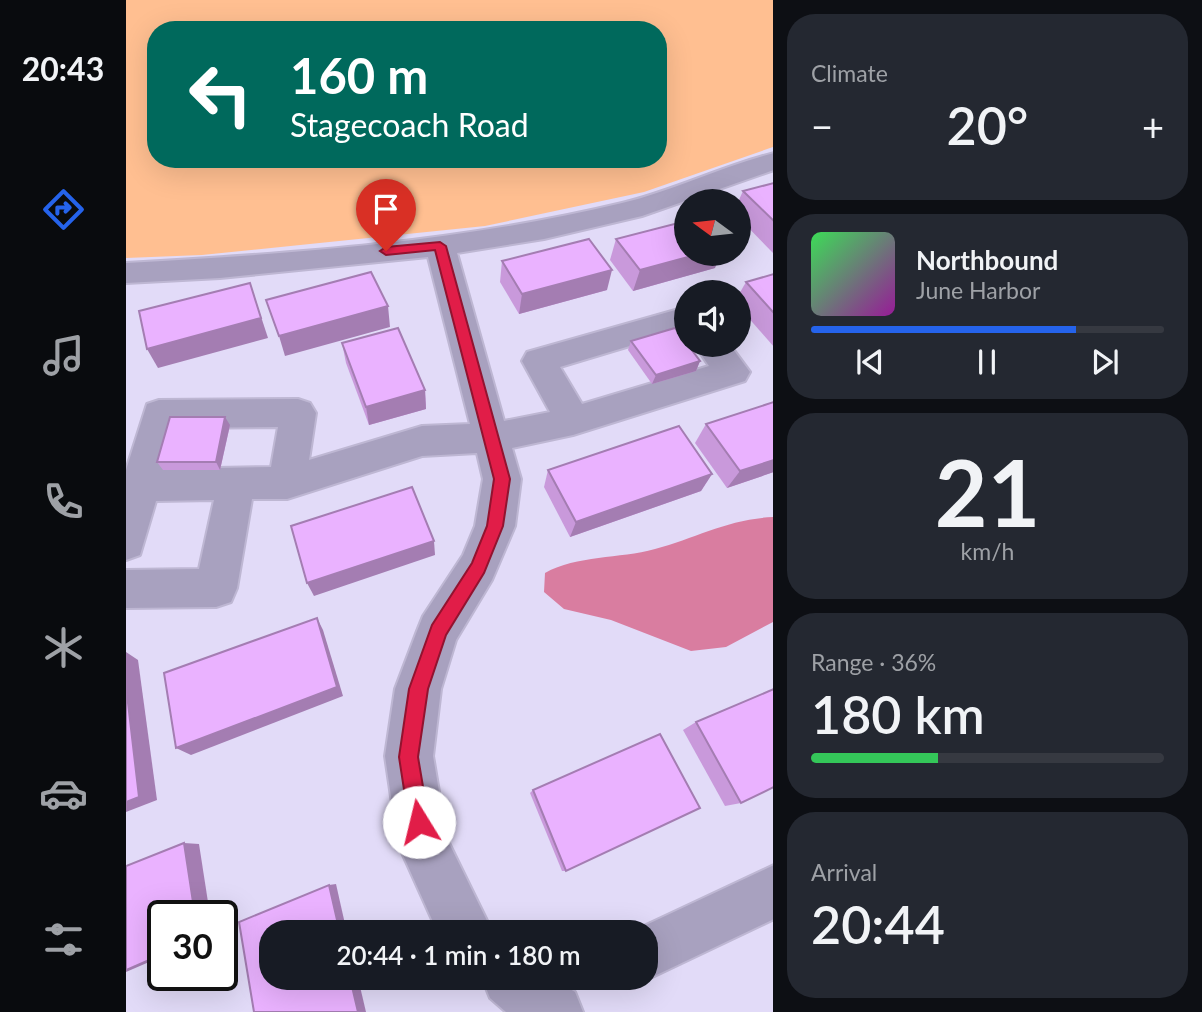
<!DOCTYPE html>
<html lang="en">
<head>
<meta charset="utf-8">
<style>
  :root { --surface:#171b24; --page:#242831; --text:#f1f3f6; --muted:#9ea1a6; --line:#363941; --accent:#2563eb }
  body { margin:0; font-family:Lato,sans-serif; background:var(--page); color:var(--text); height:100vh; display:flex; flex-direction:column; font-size:26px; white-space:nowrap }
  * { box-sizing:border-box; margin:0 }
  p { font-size:23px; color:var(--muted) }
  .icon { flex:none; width:38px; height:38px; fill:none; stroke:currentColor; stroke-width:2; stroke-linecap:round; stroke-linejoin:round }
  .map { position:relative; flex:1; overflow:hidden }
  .drawer { display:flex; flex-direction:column; gap:14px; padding:14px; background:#0d0f14; width:429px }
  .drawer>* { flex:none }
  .banner { position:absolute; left:21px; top:21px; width:520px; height:147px; border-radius:28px; box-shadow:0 7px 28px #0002; background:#00695c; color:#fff; overflow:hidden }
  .needle { width:46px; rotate:285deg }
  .controls { position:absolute; left:548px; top:189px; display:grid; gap:14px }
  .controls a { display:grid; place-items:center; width:77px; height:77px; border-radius:50%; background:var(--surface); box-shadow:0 7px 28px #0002; font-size:35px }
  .speed { position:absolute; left:21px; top:900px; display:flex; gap:14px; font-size:35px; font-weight:700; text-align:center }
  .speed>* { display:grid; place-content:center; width:91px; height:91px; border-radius:50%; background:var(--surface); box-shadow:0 7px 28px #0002; line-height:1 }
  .speed .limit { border:4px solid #111; border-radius:10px; background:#fff; color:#111 }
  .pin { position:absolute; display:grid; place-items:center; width:60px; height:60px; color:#fff; margin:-72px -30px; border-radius:50% 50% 50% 0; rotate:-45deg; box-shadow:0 0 7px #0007 }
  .pin .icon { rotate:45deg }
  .me { position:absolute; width:77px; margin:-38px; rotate:351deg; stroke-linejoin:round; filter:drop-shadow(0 0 5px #0008) }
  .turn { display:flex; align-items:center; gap:24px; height:147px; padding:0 28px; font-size:32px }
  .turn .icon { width:91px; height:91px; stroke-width:2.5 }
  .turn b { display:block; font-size:49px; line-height:60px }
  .big { font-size:52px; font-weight:600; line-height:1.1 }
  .drawer .card { flex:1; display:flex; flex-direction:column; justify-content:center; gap:10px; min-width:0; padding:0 24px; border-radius:28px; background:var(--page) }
  .drawer .dial { align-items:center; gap:0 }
  .dial b { font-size:91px; line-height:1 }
  .song { display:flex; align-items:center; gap:21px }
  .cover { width:84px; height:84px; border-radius:10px; background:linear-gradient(135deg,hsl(130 70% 55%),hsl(300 70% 35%)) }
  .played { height:7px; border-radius:4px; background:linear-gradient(90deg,var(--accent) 75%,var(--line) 75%) }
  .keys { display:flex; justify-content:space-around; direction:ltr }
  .heat { display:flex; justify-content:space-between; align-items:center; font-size:38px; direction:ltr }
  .charge { height:10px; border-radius:5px; background:linear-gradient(90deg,#34c759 36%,var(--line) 0) }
  .trip { position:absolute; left:133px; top:920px; width:399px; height:70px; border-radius:28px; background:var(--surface); box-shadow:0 7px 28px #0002; font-weight:600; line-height:70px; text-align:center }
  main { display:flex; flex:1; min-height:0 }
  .dock { display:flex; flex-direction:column; width:126px; justify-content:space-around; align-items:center; background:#090b0e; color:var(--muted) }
  .dock .icon { width:49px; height:49px }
  .dock .selected { color:var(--accent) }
  .dock b { font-size:32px; color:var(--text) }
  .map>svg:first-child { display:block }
</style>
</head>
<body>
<main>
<nav class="dock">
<b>20:43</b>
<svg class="icon selected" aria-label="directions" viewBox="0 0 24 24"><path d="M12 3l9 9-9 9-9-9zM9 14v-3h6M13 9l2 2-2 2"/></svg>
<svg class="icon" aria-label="music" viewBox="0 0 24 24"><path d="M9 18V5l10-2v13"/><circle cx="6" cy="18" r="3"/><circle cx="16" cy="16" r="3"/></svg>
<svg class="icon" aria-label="phone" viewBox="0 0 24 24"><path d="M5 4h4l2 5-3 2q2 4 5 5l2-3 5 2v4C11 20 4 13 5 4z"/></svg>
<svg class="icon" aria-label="climate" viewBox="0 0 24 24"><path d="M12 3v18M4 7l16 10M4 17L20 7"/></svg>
<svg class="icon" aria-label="car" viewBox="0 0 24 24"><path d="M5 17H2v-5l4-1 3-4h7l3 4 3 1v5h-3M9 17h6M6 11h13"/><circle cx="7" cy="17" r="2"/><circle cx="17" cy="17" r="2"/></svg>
<svg class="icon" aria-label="filters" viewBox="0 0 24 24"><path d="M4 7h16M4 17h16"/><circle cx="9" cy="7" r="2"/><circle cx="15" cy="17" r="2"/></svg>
</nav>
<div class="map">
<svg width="648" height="1012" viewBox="0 0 648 1012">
  <rect width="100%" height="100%" fill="#e2dbf8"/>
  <path fill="#ffbf91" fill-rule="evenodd" d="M0,0H647V147L518,192L359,226L76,255L0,258ZM30,30H532V159H30Z"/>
  <path fill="#d97da0" d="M647,517V622L600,647L565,651L485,620L438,609L418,592L419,573C451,555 493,559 529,549C570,538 602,519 647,517Z"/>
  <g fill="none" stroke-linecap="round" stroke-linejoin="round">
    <defs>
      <g id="minor">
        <path d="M648,153V170L516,216L418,239L331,253L378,421L424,412L396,361L401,352L560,307V329L434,367L456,404L583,366L569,345H604L624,372L619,381L447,435L386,448L395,479L389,526L366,580L330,640L315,689L307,756L321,839L367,933H312L272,844L259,756L269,689L291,631L297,616L337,555L349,526L357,479L351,453L296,456L161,499H126L111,588L105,602L90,607L0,608V570L73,569L88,500L30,501L14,555L0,560V470L21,404L33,400L172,399L184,403L190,413L183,460L296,426L344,424L302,257L94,278L0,283V263C165,254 334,242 496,203C547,191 596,166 648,153ZM152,427L145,467L37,469L47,428Z"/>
        <path d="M648,865V919L520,980L515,978H520V933H503Z"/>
        <path d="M356,978H426L449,992L457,1012H380L364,998Z"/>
      </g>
    </defs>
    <use href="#minor" stroke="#beb7d3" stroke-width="4"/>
    <use href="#minor" fill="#a8a1bf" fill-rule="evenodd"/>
  </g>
  <g fill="#c999db">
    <path d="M648,183V254L612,217V202L617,191Z"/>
    <path d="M490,239L589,268L507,291L484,260Z"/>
    <path d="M376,261L481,290L393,314L374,282Z"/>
    <path d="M648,274V347L612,306V296L620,282Z"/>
    <path d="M505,341L574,361L570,371L526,384L502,350Z"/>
    <path d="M216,343L299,390L300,409L243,425L220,363Z"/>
    <path d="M580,424L648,472L601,488L569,443Z"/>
    <path d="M104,425L94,470H37L31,462Z"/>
    <path d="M422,470L586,474L575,491L444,537L418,487Z"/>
    <path d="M570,722L615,803L599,806L557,730Z"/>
    <path d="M407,790L440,871H436L404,793Z"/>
  </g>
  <g fill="#a47db2">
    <path d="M573,254H595L589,268L507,291L514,270Z"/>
    <path d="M486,270L481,290L393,314L396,294Z"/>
    <path d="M124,283L142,338L32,368L21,349Z"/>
    <path d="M262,306L264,327L159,356L153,336Z"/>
    <path d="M574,361L570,371L526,384L530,375Z"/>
    <path d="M299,390L300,409L243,425L240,407Z"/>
    <path d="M99,417L104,425L94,470L90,462Z"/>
    <path d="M648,460V472L601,488L614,471Z"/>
    <path d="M586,474L575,491L444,537L450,522Z"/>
    <path d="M308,541L309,555L188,596L181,583Z"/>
    <path d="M191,618L197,630L217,696L65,755L50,748Z"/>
    <path d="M0,652L12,660L31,800L0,812Z"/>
    <path d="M58,843L73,844L84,915H69Z"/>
    <path d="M210,884L221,933H214L203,885Z"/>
    <path d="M37,954V956L0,972V970Z"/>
    <path d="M224,978H232L240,1012H232Z"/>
  </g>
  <g fill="#eab2ff" stroke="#a47db2" stroke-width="2">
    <path d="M648,183V221L617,191Z"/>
    <path d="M560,221V254H573L514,270L490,239Z"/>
    <path d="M463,239L486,270L396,294L376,261Z"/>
    <path d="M245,272L262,306L153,336L140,300Z"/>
    <path d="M648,274V313L620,282Z"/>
    <path d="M124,283L135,318L21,349L13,311Z"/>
    <path d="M272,328L299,390L240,407L216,343Z"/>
    <path d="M549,328L560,343V345H562L574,361L530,375L505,341Z"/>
    <path d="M648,402V460L614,471L580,424Z"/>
    <path d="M44,417H99L90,462H31Z"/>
    <path d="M553,426L586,474L450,522L422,470Z"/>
    <path d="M286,487L308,541L181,583L165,526Z"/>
    <path d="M191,618L211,687L50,748L38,673Z"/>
    <path d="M0,686L13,797L0,802Z"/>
    <path d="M648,689V787L615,803L570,722Z"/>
    <path d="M534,734L574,808L440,871L407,790Z"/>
    <path d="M58,843L69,915H37V954L0,970V866Z"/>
    <path d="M203,885L214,933H145V978H224L232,1012H128L113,922Z"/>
  </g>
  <path fill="#e11d48" stroke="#92132f" stroke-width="2" d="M314,242L320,246L384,479L377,526L358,573L320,635L302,689L292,757L303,822L300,829L293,832L286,829L283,822L273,757L283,689L306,625L346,563L361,526L368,479L309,250L260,255L254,251L260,247Z"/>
</svg>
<div class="controls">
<a><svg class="needle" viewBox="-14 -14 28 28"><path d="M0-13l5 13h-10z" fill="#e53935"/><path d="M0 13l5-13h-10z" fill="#9ea1a6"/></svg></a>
<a><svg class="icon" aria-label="sound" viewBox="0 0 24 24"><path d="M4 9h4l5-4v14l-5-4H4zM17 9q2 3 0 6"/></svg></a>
</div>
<div class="speed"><div class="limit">30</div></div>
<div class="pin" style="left:260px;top:251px;background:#d93025"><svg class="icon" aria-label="arrive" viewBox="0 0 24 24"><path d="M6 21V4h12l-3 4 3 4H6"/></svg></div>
<svg class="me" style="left:293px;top:822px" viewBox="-20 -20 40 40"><circle r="19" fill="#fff"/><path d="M0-13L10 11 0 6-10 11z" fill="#e11d48"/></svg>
<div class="trip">20:44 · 1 min · 180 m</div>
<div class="banner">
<div class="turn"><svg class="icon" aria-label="left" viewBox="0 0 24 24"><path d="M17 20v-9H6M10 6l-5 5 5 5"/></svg><div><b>160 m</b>Stagecoach Road</div></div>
</div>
</div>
<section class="drawer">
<div class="card"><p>Climate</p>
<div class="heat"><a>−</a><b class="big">20°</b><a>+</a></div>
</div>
<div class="card">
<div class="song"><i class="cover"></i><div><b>Northbound</b><p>June Harbor</p></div></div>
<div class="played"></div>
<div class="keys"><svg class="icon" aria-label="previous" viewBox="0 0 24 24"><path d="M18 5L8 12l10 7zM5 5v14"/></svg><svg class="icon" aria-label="pause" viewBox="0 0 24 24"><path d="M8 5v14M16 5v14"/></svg><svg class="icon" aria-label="next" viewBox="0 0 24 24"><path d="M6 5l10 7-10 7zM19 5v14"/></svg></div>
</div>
<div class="card dial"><b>21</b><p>km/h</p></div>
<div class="card"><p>Range · 36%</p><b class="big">180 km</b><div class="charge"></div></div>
<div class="card"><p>Arrival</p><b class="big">20:44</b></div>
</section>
</main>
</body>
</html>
